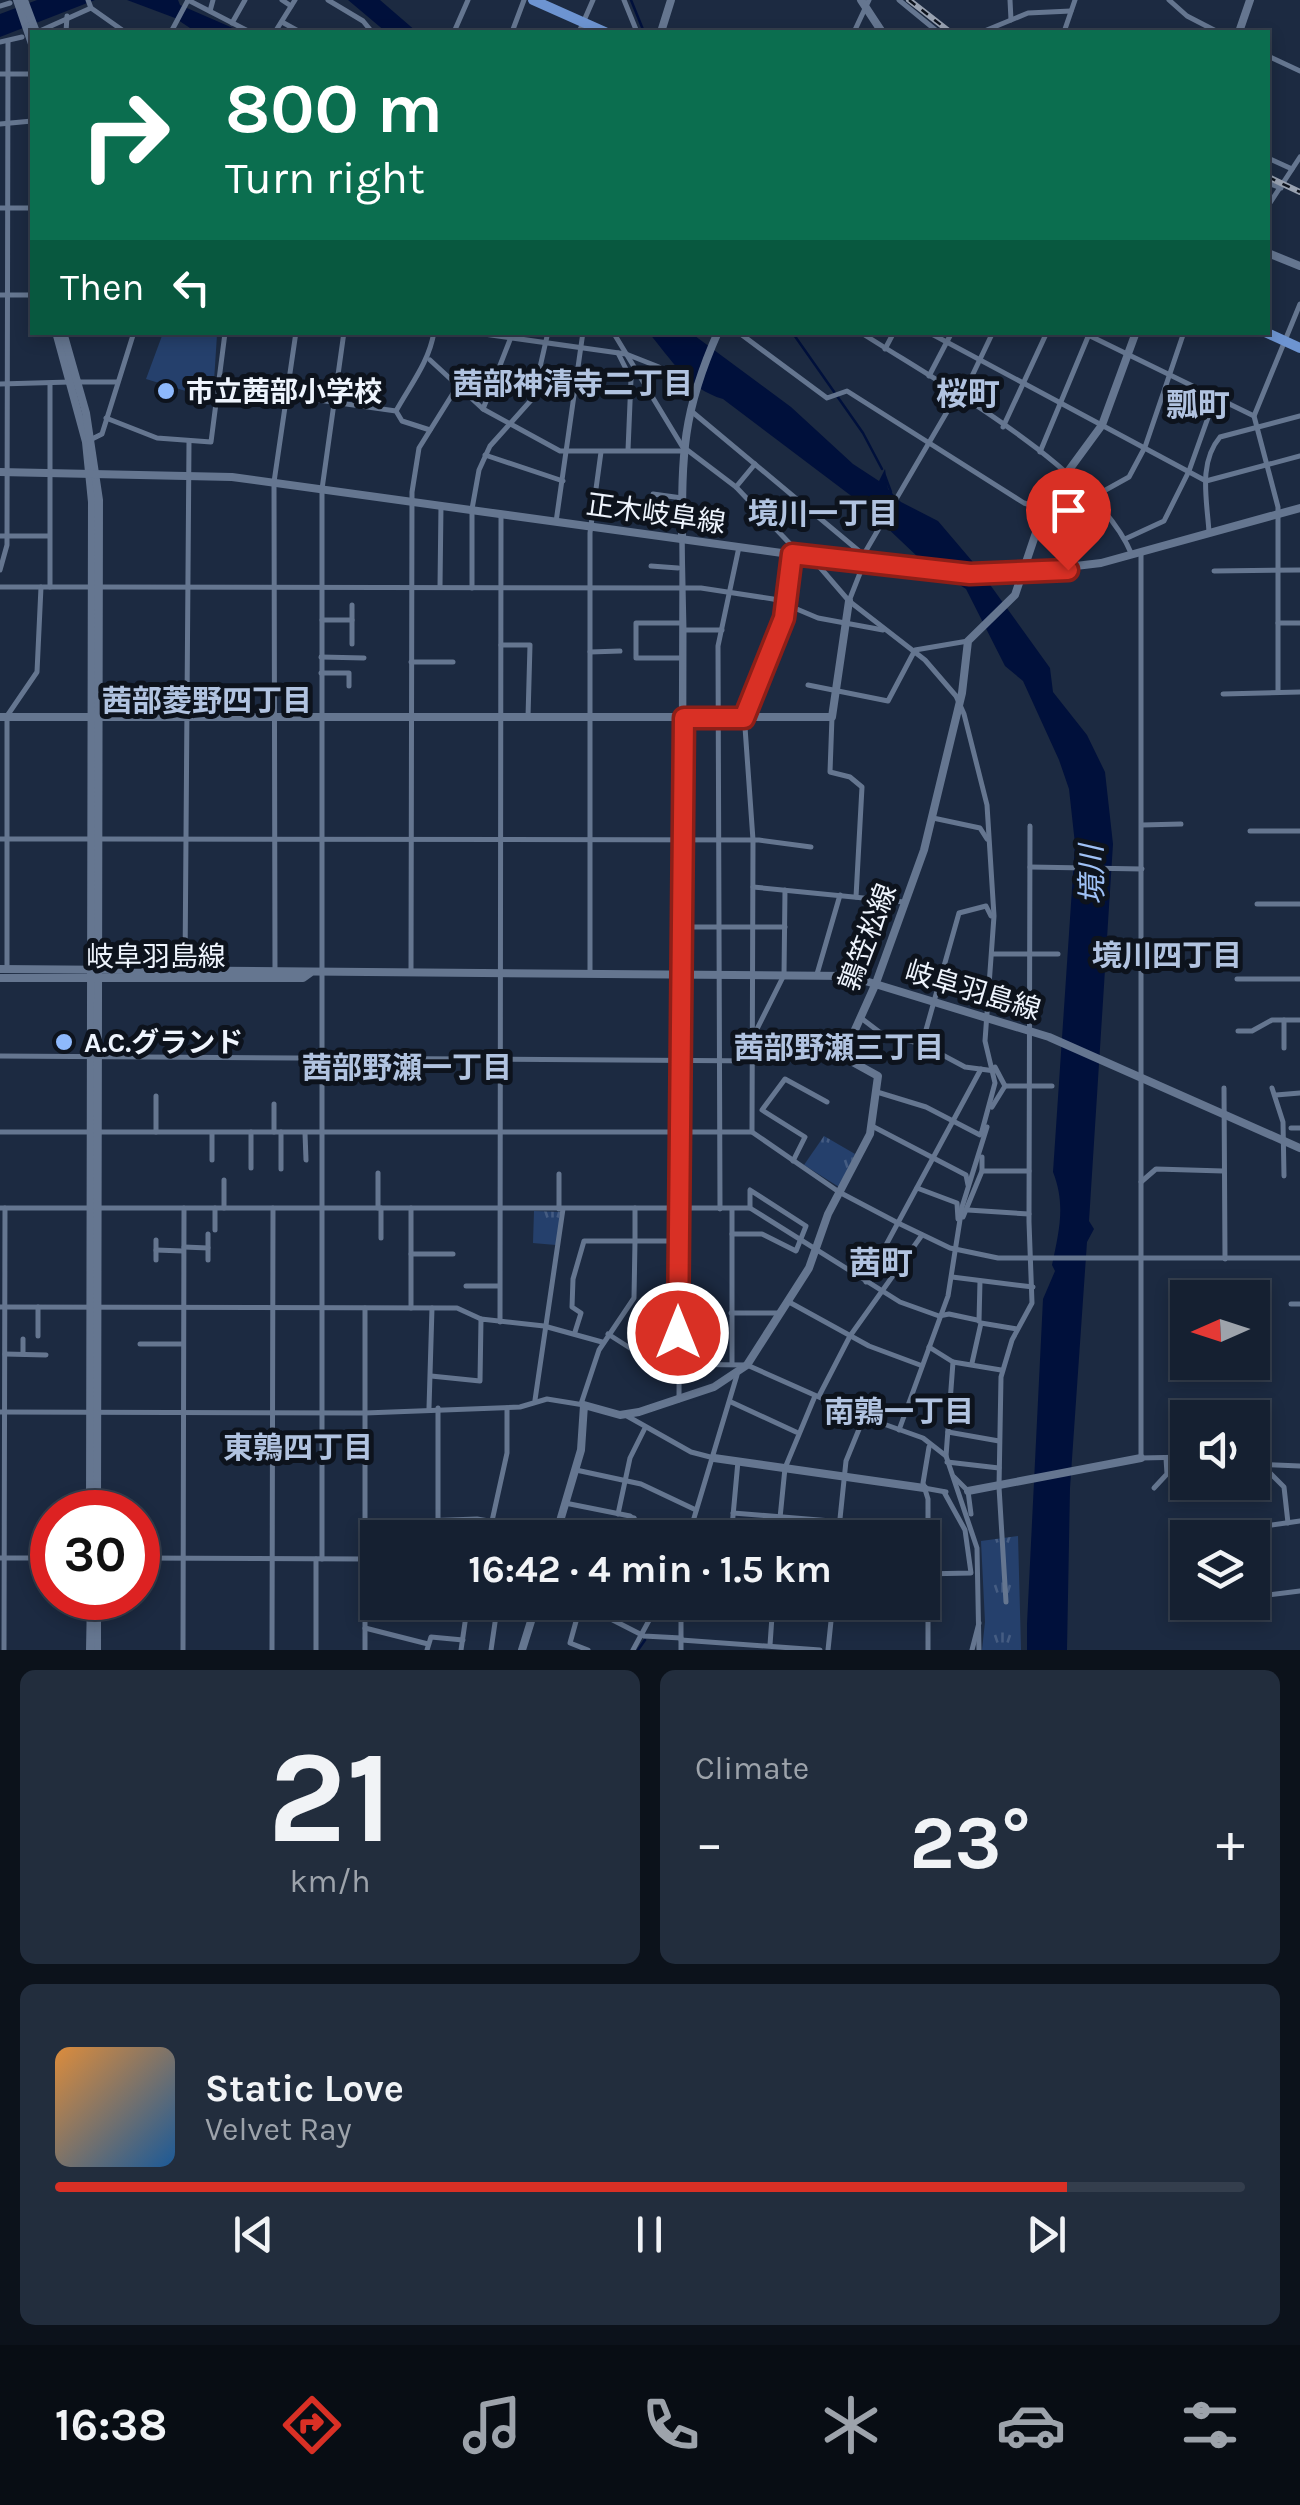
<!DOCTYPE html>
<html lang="en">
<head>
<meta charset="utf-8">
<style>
  :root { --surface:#152031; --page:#222d3d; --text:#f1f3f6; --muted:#9da3ab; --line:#343e4d; --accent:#d93025 }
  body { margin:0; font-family:Karla,"Noto Sans JP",sans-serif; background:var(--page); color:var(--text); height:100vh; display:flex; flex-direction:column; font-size:38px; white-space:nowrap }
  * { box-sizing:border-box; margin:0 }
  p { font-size:32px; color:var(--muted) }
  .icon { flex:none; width:55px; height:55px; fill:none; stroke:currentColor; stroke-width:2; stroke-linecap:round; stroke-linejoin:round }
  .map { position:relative; height:1650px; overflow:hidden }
  .panel { display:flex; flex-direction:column; gap:20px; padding:20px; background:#0c121b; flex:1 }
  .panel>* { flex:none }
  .guide { position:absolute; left:30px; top:30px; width:1240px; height:305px; border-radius:0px; box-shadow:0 5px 15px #0003,0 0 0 2px var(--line); background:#0b6e4f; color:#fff; overflow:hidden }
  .needle { width:65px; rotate:267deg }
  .tools { position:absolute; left:1170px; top:1280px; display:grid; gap:20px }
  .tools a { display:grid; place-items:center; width:100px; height:100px; border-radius:0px; background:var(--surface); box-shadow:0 5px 15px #0003,0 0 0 2px var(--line); font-size:50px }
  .speed { position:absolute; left:30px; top:1490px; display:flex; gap:20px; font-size:50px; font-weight:700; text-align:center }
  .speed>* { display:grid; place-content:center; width:130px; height:130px; border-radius:50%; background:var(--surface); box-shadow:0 5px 15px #0003,0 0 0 2px var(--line); line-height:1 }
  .speed .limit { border:15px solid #d22; background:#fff; color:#111 }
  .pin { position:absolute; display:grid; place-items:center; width:85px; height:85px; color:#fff; margin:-102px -42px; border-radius:50% 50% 50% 0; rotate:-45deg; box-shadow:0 0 10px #0007 }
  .pin .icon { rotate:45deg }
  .me { position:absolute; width:110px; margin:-55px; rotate:0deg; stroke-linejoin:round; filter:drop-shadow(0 0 8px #0008) }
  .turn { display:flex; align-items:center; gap:35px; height:210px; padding:0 30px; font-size:45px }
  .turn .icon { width:130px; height:130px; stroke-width:2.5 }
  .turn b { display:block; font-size:70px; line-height:85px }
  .then { display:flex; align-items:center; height:95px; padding:0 30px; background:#0003; gap:20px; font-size:38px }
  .big { font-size:75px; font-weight:700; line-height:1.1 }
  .panel .widget { flex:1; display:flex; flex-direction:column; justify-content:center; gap:15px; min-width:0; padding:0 35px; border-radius:15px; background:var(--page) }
  .panel .dial { align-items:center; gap:0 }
  .dial b { font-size:130px; line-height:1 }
  .song { display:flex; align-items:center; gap:30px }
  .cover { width:120px; height:120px; border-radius:15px; background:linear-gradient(135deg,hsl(30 70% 55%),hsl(210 70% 35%)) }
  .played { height:10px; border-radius:5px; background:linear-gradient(90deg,var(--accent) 85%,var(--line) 85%) }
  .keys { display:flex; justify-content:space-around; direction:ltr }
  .heat { display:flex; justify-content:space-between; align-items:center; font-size:55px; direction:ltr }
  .panel .tiles { flex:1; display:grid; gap:20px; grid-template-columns:1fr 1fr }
  .widget:last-child { grid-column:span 2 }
  .trip { position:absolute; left:360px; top:1520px; width:580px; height:100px; border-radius:0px; background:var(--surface); box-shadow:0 5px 15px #0003,0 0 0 2px var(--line); font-weight:700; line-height:100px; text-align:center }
  .dock { display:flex; height:160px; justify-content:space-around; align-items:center; background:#080d14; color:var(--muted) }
  .dock .icon { width:70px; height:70px }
  .dock .on { color:var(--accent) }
  .dock b { font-size:45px; color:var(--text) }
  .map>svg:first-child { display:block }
</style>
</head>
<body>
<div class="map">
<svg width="1300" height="1650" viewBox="0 0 1300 1650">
  <defs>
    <pattern id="park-tufts" width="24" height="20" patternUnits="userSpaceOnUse" patternTransform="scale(2.5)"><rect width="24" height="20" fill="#25406c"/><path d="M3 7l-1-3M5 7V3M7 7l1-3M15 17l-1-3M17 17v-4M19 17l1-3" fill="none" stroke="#455c82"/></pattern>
  </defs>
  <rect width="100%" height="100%" fill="#1c2a41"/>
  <path fill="#25406c" d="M163,333L217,335L214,381L191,382L189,392L146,379Z"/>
  <g fill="url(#park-tufts)">
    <path d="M824,1136L855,1154L839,1187L804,1165Z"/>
    <path d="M534,1211L561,1212L556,1245L533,1243Z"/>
    <path d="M1018,1536L1021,1650H982L985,1622L981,1541Z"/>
  </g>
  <g fill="#00103b">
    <path d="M37,0H95L0,37V14Z"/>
    <path d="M127,0H178L180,5L242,32H196L175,18Z"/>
    <path d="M348,0H380L417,32H386Z"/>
    <path d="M649,333H691L791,407L853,464L879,481L885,469L888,489L901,502L938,521L978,568L1050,668L1053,692L1087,735L1105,772L1113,844L1089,1221L1094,1229L1087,1242L1070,1488L1067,1650H1027V1624L1043,1299L1055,1271L1052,1265C1059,1231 1066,1205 1053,1172L1075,844L1069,789L1059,760L1023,681L1005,666L966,589L920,559L862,504L723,399C688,389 671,359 649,333Z"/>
  </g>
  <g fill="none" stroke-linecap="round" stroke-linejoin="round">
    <g stroke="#00103b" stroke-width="2.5">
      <path d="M631,0L644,32"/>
      <path d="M792,332L863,433L882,469"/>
      <path d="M885,476L891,492"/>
      <path d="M638,1650L645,1640"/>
    </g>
    <g stroke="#657690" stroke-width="5">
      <path d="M88,0L91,8L125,32"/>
      <path d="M188,0L250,32"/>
      <path d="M282,0L291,6"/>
      <path d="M328,0L363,21L372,32"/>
      <path d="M624,0L637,32"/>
      <path d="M899,0L938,32"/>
      <path d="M1010,0L1011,20"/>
      <path d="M1169,0L1187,16L1218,32"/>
      <path d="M0,6L10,3"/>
      <path d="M210,11L213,0"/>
      <path d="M282,22L300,32"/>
      <path d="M232,23L245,0"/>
      <path d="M42,30L91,8"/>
      <path d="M66,32L67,16"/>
      <path d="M171,32L188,0"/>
      <path d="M275,32L295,0"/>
      <path d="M454,32L468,0"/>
      <path d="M512,32L524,0"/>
      <path d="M579,32L593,0"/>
      <path d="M854,32L869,0"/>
      <path d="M982,32L1028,13L1071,11"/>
      <path d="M1064,32L1075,0"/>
      <path d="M0,42L22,37"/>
      <path d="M1268,56L1300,71"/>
      <path d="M0,74H32"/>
      <path d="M0,124L32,121"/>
      <path d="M1268,158L1292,169"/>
      <path d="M1268,183L1281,188"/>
      <path d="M1268,206L1300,157"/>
      <path d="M0,208H32"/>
      <path d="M0,295H32"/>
      <path d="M470,332L626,354L659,367L692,392"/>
      <path d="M613,332L682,446L736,487L793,547L784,619L744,713L753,840L752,1132"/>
      <path d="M738,332L827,398L847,391L1024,503L1043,509"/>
      <path d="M860,332C939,383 1096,468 1132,555"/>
      <path d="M928,332L1206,481L1300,456"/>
      <path d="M1082,332L1254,416"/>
      <path d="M885,349L894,332"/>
      <path d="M618,353L631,379L628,450"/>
      <path d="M430,360L483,409L560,451H682"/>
      <path d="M929,376L952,332"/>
      <path d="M76,382H117"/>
      <path d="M0,384L70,382"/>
      <path d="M219,386L396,411L402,421L430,430"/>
      <path d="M962,397L993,332"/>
      <path d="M483,409L513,332"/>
      <path d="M690,410L865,556"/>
      <path d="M396,411C411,384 429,362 434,332"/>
      <path d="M106,418L157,438L211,442L225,333L219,332"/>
      <path d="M1003,427L1047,332"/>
      <path d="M92,439L102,434L134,332"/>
      <path d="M1040,452L1090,332"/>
      <path d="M485,455L563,481"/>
      <path d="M736,487L755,464"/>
      <path d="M653,494L682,498"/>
      <path d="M1093,497L1129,477L1145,447L1184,332"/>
      <path d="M556,522L583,332"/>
      <path d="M1209,532C1207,500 1198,463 1220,437L1300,416"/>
      <path d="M0,536H49"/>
      <path d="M682,539L684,630H722"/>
      <path d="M1125,539L1164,521L1189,471L1215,398"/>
      <path d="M1141,552V1458L1188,1457"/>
      <path d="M864,554L951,405"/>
      <path d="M811,557L849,601L925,660L956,696L964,714L987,805L994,916L985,1041L995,1083L982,1131L980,1135L926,1107L877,1092"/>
      <path d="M651,566L678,568"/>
      <path d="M0,570L7,545L8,41"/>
      <path d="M1214,571L1300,570"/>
      <path d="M0,587H92"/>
      <path d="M50,587V384"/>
      <path d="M99,587L701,588L773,599L818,618L883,630"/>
      <path d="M440,587L441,505"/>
      <path d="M472,588V509L479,470L490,446L533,398L548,332"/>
      <path d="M849,601L862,568"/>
      <path d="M352,605V644"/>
      <path d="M322,620H352"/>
      <path d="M1278,623H1300"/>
      <path d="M501,645H530L528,717"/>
      <path d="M590,652L620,651"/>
      <path d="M321,657L364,658"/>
      <path d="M679,658H636V623H679"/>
      <path d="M411,662H453"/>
      <path d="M321,673H349V686"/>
      <path d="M808,685L888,701L915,650L968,641"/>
      <path d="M1278,692V507L1254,416L1300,304"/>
      <path d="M1223,694L1300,692"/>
      <path d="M832,717L830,772L850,777L862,787L856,897"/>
      <path d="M933,818L980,828L987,839"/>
      <path d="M1142,825L1181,824"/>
      <path d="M1250,831H1300"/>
      <path d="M0,839H92"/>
      <path d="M100,839L759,840L811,847"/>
      <path d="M1030,867L1142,869"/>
      <path d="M753,887L904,902"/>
      <path d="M1257,904H1300"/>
      <path d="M681,927H785"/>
      <path d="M992,954H1058"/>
      <path d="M7,969V716L37,672L41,587"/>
      <path d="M185,969L189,442"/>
      <path d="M411,971L412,492L419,448L457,387"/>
      <path d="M275,973L274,482L296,332"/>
      <path d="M590,973V533L601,452"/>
      <path d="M817,974L840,895"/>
      <path d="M1237,979H1300"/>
      <path d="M861,1018L882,1034L922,1044L965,1067L995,1071"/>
      <path d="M1238,1031H1252L1272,1020H1300"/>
      <path d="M752,1039L784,975L785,890"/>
      <path d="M922,1044L959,913L986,906L991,916"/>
      <path d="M1284,1048V1020"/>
      <path d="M0,1056L781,1061L811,1052L845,1056"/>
      <path d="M995,1067L1005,1086"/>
      <path d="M1005,1086H1052"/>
      <path d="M1224,1088L1225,1259"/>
      <path d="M1272,1088L1283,1122L1284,1176"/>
      <path d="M1276,1095L1300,1093"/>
      <path d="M156,1096V1132"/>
      <path d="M992,1107L1005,1086"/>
      <path d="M872,1126L966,1175L968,1185"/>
      <path d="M1291,1128H1300"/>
      <path d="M0,1132H752L839,1192L898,1223L950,1248L998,1258H1300"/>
      <path d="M251,1132V1168"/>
      <path d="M274,1132V1104"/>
      <path d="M683,1132L684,630"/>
      <path d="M212,1133V1160"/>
      <path d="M305,1133L306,1160"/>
      <path d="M793,1161L805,1137L762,1110L785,1079L827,1102"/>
      <path d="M281,1169V1132"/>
      <path d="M982,1171H1029"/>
      <path d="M559,1174V1209"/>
      <path d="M1141,1182L1156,1169L1223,1171"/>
      <path d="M917,1188L957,1203L958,1219"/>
      <path d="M0,1208H750L900,1302L939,1316L949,1314L977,1320"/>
      <path d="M215,1208V1230"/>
      <path d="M224,1208V1180"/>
      <path d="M378,1208V1173"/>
      <path d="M635,1208V1241H678"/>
      <path d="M720,1209L718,646L739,547"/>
      <path d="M968,1210L1029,1214"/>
      <path d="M963,1217L982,1171V1157"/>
      <path d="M732,1234H762L796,1251L806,1226L750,1190V1208"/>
      <path d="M381,1238V1208"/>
      <path d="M184,1247L208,1248"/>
      <path d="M156,1250L183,1251"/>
      <path d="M411,1254H453"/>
      <path d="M156,1260V1240"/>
      <path d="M208,1260V1234"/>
      <path d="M952,1277L1033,1287"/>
      <path d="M866,1282L981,1069"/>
      <path d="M466,1286H499"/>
      <path d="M789,1302L869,1346L920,1365"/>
      <path d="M1291,1304H1300"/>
      <path d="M0,1307L457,1308L481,1319"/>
      <path d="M411,1308V1208"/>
      <path d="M731,1313H778"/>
      <path d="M979,1321L980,1281"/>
      <path d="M500,1322L501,514"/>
      <path d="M575,1332L581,1313L572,1307L573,1279L584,1241H635L634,1298L599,1350L581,1404"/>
      <path d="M608,1334L655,1364L747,1365L864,1417L923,1438L946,1456"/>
      <path d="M38,1336V1307"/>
      <path d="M23,1339V1354"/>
      <path d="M140,1344H182"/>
      <path d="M929,1347L953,1362L946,1456L977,1548L979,1650"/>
      <path d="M5,1354L46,1355"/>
      <path d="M953,1362L1001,1370"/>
      <path d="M972,1363L981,1323L1017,1329"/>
      <path d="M732,1364V1209"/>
      <path d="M431,1376L480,1381L481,1319L544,1326L602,1342"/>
      <path d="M819,1396L850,1336L922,1235"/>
      <path d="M535,1400L563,1209"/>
      <path d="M679,1400L682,539"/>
      <path d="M731,1402L796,1432"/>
      <path d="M429,1408L432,1308"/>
      <path d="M438,1408V1538"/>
      <path d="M0,1412L365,1413L520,1407L547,1399L584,1405"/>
      <path d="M627,1416L691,1452L714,1458"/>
      <path d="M899,1430L948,1296L962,1207L987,1127"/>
      <path d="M948,1432L999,1441"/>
      <path d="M947,1462L999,1468"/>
      <path d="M1252,1464L1300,1466"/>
      <path d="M1264,1467L1284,1487L1288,1523"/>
      <path d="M576,1470L641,1484L696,1510"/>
      <path d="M954,1477L968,1491L971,1514"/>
      <path d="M924,1488L946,1492"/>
      <path d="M1154,1488L1167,1474L1166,1458"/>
      <path d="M565,1503L630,1516L660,1538"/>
      <path d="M733,1513L928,1529"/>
      <path d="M618,1514L630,1458L645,1428"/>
      <path d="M492,1521L507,1453V1408"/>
      <path d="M365,1523L477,1519L556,1532"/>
      <path d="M1224,1532L1300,1521"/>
      <path d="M494,1538L498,1523"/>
      <path d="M628,1538L634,1518"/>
      <path d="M688,1538L737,1375"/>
      <path d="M731,1538L738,1461"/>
      <path d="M778,1538L785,1468L815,1396"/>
      <path d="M838,1538L846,1461L864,1417"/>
      <path d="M0,1558H52"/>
      <path d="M138,1558L365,1559"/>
      <path d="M322,1559V489L344,332"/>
      <path d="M922,1574L971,1573L965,1530L944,1492"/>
      <path d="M365,1591H378"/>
      <path d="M1252,1597L1300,1591"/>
      <path d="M517,1602L568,1603L597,1612L644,1636L681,1638"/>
      <path d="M1006,1602L999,1487L1001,1377L1012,1340L1032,1303L1029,1222L1030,826"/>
      <path d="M580,1607L570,1643L588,1650"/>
      <path d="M773,1607L928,1619"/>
      <path d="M597,1612L601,1602"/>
      <path d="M365,1628L428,1644"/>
      <path d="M681,1640L820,1650"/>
      <path d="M770,1645L773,1602"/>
      <path d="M4,1650L5,1208"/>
      <path d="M183,1650L184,1208"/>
      <path d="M272,1650L273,1208"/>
      <path d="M316,1650V1559"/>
      <path d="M365,1650V1308"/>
      <path d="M427,1650L431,1637L463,1640"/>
      <path d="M461,1650L468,1602"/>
      <path d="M491,1650L498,1602"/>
      <path d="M633,1650L659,1602"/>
      <path d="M681,1650V1602"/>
      <path d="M828,1650L833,1602"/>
      <path d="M928,1650V1499L923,1483L929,1447"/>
      <path d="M972,1650L979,1623"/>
    </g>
    <g stroke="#657690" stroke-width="8">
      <path d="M17,0L32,44"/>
      <path d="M24,0L36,32"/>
      <path d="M861,0L882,32"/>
      <path d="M661,32L671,0"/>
      <path d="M1239,32L1250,0"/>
      <path d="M1268,253L1300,266"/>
      <path d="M56,332L86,442L92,502L90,1512"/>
      <path d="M63,332L86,413L99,500L97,1512"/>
      <path d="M0,472L232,477L811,557L998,575L1101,563L1300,508"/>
      <path d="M682,539C682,453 682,413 718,332"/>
      <path d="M0,717H832L849,601"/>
      <path d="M0,969L849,976L1049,1037L1300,1148"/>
      <path d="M0,978H303L310,973"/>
      <path d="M714,1458L924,1488"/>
      <path d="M968,1491L1141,1458"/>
      <path d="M555,1538L581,1450L584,1405L620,1415L639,1412L714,1387L747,1365L809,1268L828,1214L870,1134L878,1076L849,1060L845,1052L876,983L924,850L962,693L968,641L1015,595L1047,500L1102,425L1136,332"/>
      <path d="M97,1598V1650"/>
      <path d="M90,1650L91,1598"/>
      <path d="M522,1650L537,1602"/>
    </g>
    <g stroke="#6d94d1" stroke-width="10">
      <path d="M533,0L605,32"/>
      <path d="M1265,332L1300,348"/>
    </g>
    <defs>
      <g id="rail">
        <path d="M909,0L950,32"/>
        <path d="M1268,177L1300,192"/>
      </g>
    </defs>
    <use href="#rail" stroke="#99a2b1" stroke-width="6"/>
    <use href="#rail" stroke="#0d131d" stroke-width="2.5" stroke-dasharray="8" stroke-linecap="butt"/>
  </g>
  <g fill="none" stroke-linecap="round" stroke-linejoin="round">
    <defs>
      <path id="route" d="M678,1333L684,718H744L784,618L792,554L970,574L1068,570"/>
    </defs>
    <use href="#route" stroke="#8d1f18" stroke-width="25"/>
    <use href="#route" stroke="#d93025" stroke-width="18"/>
  </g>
  <g fill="#8eb9fc" stroke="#0d131d" stroke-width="4">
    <circle cx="166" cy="391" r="10"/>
    <circle cx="64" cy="1042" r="10"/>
  </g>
  <g text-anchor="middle" stroke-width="10" stroke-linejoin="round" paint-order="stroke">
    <g font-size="28" font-weight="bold" fill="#eef4fd" stroke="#0d131d" text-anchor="start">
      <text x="186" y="401">市立茜部小学校</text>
      <text x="84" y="1052">A.C.グランド</text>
    </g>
    <g font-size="28" fill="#eef4fd" stroke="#0d131d">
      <text transform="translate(656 513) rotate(8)" y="10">正木岐阜線</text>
      <text transform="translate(867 937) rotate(-69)" y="10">鶉笠松線</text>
      <text x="156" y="966">岐阜羽島線</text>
      <text transform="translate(973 990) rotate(17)" y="10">岐阜羽島線</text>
    </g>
    <g font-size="30" font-weight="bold" fill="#b1c3e0" stroke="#0d131d">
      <text x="573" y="394">茜部神清寺二丁目</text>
      <text x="823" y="524">境川一丁目</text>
      <text x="207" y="711">茜部菱野四丁目</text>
      <text x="1167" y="966">境川四丁目</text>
      <text x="839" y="1058">茜部野瀬三丁目</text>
      <text x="407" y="1078">茜部野瀬一丁目</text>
      <text x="899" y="1422">南鶉一丁目</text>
      <text x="298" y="1458">東鶉四丁目</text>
    </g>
    <g font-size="30" font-style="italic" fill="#9fc1f6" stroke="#0d131d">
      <text transform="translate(1092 875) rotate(-91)" y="10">境川</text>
    </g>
    <g font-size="32" font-weight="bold" fill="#b1c3e0" stroke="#0d131d">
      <text x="968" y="405">桜町</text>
      <text x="1198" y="416">瓢町</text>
      <text x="881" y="1274">茜町</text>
    </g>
  </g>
</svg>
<div class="tools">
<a><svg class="needle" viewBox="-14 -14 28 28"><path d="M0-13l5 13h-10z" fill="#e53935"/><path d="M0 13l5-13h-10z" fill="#9da3ab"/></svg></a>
<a><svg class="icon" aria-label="sound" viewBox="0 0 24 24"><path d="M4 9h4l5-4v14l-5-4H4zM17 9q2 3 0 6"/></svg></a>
<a><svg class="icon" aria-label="layers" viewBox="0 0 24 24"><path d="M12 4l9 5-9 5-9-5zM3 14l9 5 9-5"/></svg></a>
</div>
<div class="speed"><div class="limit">30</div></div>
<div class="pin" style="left:1068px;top:570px;background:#d93025"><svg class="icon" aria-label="arrive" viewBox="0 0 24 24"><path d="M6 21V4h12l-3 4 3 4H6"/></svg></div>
<svg class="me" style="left:678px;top:1333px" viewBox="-20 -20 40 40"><circle r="17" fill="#d93025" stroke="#fff" stroke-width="3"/><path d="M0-11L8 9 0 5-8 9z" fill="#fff"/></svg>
<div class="trip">16:42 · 4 min · 1.5 km</div>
<div class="guide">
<div class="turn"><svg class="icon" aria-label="right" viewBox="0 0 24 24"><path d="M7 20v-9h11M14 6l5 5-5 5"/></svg><div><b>800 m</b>Turn right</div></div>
<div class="then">Then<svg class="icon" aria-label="left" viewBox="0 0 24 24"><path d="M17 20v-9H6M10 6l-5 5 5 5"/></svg></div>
</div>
</div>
<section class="panel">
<div class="tiles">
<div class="widget dial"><b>21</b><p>km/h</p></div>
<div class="widget"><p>Climate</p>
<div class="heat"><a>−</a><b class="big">23°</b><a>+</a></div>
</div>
<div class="widget">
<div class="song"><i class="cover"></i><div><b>Static Love</b><p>Velvet Ray</p></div></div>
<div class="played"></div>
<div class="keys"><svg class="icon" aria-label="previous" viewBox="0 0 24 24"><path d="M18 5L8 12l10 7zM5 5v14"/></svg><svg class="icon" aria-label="pause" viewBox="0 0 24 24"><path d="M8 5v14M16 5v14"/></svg><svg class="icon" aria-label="next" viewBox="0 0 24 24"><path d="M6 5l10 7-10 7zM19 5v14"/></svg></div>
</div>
</div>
</section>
<nav class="dock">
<b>16:38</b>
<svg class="icon on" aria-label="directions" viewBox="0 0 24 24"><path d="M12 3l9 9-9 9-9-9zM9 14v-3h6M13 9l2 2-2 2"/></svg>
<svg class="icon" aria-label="music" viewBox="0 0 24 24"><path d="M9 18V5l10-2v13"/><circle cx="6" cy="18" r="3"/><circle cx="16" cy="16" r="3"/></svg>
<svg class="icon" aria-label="phone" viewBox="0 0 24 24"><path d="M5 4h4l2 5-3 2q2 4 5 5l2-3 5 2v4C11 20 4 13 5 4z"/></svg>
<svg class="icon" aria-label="climate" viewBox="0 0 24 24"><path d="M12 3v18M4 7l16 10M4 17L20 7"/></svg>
<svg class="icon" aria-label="car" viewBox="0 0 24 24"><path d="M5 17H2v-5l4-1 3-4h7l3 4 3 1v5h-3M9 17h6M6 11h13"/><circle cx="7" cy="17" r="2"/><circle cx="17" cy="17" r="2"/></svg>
<svg class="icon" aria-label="filters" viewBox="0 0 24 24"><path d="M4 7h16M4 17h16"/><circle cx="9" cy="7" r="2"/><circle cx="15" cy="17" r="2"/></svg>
</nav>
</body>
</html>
